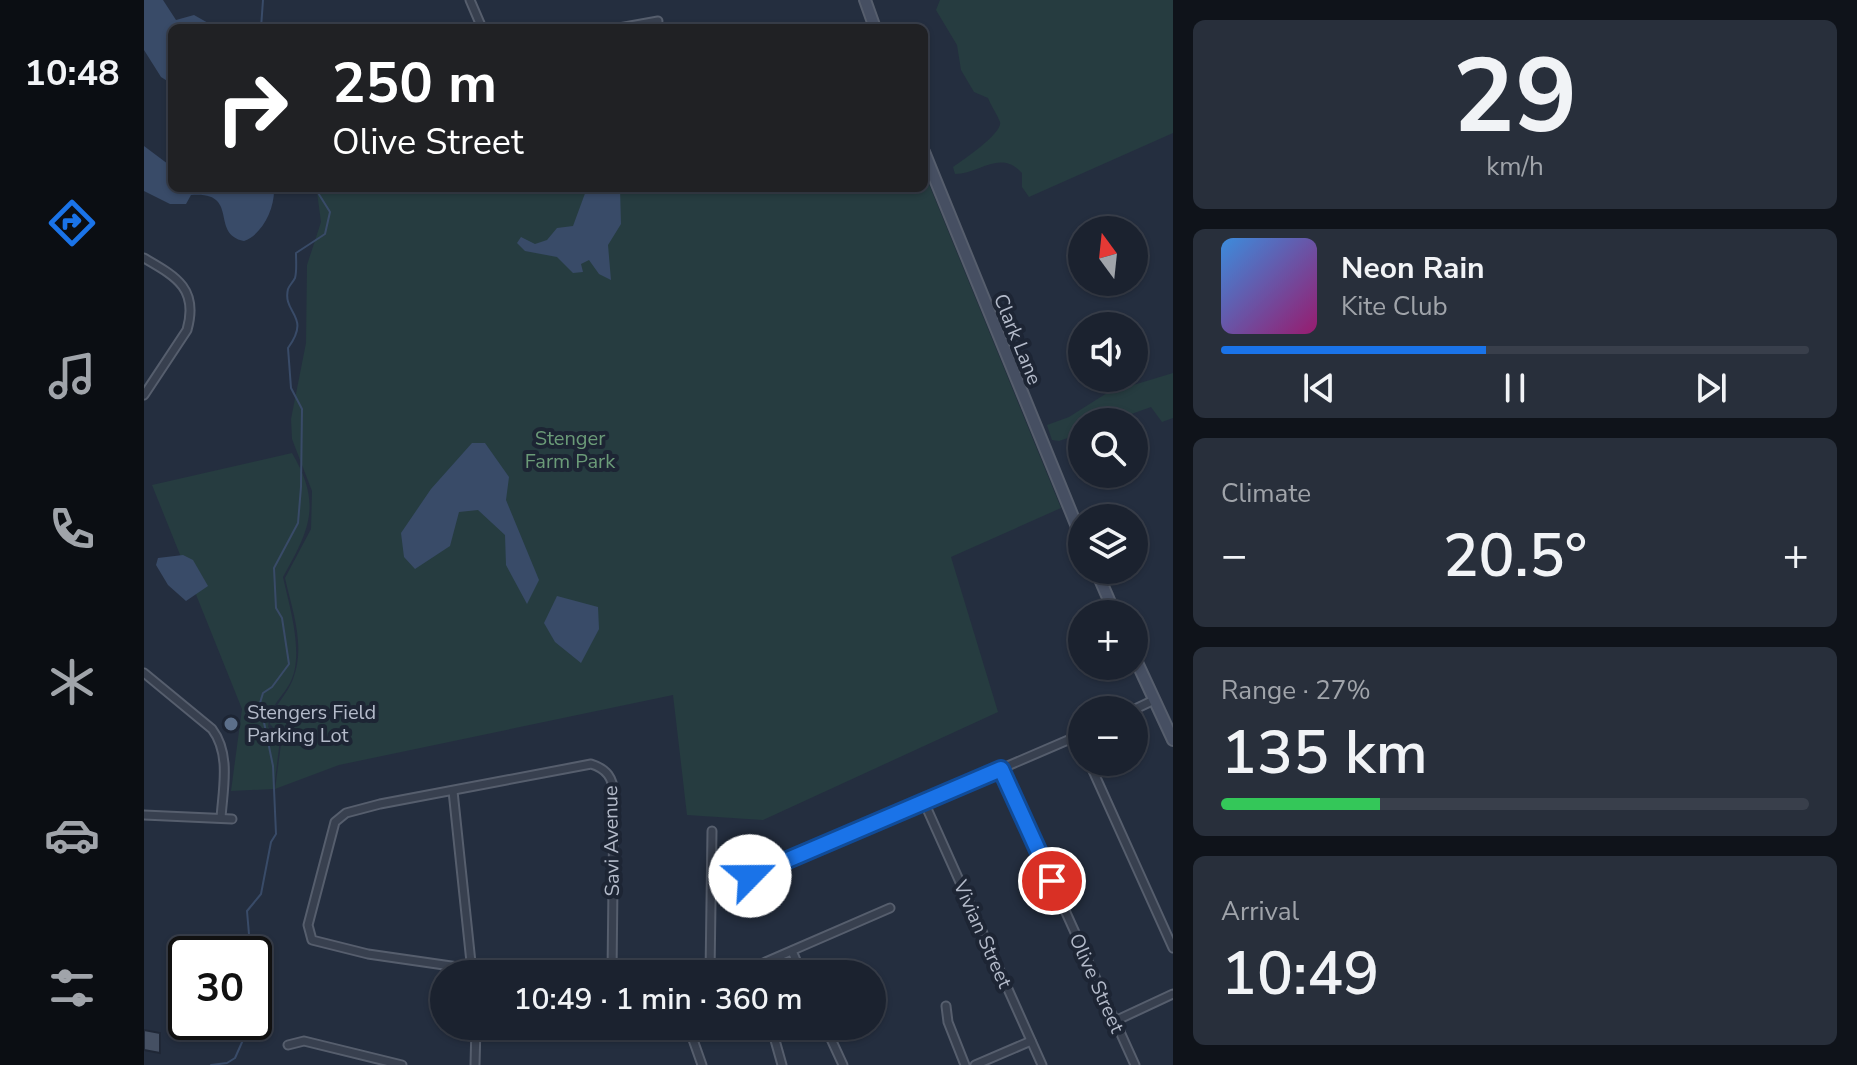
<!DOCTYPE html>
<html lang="en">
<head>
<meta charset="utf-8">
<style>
  :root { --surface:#1b222f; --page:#282f3b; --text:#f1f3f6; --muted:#a0a4aa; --line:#393f4b; --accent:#1a73e8 }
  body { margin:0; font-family:"Nunito Sans",sans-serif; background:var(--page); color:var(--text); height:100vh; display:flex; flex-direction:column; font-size:30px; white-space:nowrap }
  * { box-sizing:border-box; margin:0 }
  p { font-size:26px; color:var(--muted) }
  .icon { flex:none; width:44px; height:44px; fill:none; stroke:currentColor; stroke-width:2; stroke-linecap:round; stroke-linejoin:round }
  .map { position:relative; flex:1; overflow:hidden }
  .sheet { display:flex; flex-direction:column; gap:20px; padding:20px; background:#0f131a; width:684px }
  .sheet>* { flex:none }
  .top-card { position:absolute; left:24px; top:24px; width:760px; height:168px; border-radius:12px; box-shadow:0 2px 6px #0004,0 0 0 2px var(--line); background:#202124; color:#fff; overflow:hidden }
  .needle { width:52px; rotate:345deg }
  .buttons { position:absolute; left:924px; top:216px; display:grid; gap:16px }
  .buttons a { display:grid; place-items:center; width:80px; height:80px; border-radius:50%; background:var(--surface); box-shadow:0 2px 6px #0004,0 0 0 2px var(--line); font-size:40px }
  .speed { position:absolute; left:24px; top:936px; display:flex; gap:16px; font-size:40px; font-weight:700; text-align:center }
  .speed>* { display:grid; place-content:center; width:104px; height:104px; border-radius:50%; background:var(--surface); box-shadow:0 2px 6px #0004,0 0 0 2px var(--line); line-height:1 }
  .speed .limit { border:4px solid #111; border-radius:12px; background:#fff; color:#111 }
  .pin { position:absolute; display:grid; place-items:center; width:68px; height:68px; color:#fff; margin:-34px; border:4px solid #fff; border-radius:50%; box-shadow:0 2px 8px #0007 }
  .me { position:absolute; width:88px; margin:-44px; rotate:67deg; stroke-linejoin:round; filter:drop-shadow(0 0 6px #0008) }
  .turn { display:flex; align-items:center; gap:28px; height:168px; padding:0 32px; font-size:36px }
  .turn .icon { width:104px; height:104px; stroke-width:2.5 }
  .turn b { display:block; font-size:56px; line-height:68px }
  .big { font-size:60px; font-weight:600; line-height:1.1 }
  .sheet .card { flex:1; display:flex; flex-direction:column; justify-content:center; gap:12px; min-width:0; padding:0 28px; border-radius:12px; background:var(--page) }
  .sheet .dial { align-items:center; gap:0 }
  .dial b { font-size:104px; line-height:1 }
  .song { display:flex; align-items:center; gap:24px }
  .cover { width:96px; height:96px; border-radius:12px; background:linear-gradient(135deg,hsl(210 70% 55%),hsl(320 70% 35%)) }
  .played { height:8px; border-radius:4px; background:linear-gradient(90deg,var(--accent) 45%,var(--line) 45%) }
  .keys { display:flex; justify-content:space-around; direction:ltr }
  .heat { display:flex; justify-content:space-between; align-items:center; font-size:44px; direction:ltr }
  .charge { height:12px; border-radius:6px; background:linear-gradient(90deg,#34c759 27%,var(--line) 0) }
  .trip { position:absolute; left:286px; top:960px; width:456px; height:80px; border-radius:40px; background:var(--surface); box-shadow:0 2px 6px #0004,0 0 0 2px var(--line); font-weight:600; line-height:80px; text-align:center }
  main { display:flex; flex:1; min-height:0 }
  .menu { display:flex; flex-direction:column; width:144px; justify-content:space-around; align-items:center; background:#0b0e13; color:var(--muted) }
  .menu .icon { width:56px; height:56px }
  .menu .selected { color:var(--accent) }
  .menu b { font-size:36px; color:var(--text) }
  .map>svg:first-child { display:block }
</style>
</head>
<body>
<main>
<nav class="menu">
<b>10:48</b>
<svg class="icon selected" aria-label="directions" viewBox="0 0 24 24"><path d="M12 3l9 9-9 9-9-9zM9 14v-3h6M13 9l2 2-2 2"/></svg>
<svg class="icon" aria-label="music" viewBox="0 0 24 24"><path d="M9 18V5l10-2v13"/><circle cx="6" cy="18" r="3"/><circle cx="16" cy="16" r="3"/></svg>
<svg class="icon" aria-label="phone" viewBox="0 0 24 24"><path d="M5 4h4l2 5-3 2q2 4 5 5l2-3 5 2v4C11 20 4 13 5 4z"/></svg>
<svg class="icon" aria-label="climate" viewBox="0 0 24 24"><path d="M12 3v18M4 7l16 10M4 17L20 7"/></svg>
<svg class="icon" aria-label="car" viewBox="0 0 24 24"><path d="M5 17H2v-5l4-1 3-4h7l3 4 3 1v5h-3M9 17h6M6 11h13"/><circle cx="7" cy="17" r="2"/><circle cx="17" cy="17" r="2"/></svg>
<svg class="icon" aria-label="filters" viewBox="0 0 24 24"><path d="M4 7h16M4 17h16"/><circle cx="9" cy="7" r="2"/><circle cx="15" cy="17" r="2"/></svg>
</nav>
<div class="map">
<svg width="1029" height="1065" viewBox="0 0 1029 1065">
  <rect width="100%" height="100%" fill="#242e3f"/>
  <g fill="#263c40">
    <path d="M796,0H1029V133L885,197L878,187V173C856,149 836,174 811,174L809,167C819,160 859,133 856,122C853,114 847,106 844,98L830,92L817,70L813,45L792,10Z"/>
    <path d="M780,172L917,508L807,557L854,712L619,820L543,815L529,695L195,765L131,789L138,737L126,724C129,705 142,697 149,679C162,646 148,610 141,578L167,529L168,491L148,439L147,419L162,343L163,265L177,222L173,192L188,188H780Z"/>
    <path d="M1029,373V418L1018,422L1007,407L965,422H938V433L915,441L908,440L903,425L925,417L963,393Z"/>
    <path d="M148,453C178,504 166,529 139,577C145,605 161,655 146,683C136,701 127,703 124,727L136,739L130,789L87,791L98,709L8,485Z"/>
  </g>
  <g fill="#394b68">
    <path d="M0,0H19L32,20L50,15L73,28H28V84L17,77L0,50Z"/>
    <path d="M0,146L28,167V188H130C131,208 119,234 100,241C65,234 97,191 47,195L42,204H26L0,191Z"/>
    <path d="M443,188H476L477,224L464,245L467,280L455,274L445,260L437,264L439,272L429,273L413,257L381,251L373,243L377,237L391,244L403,240L413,228L429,226Z"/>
    <path d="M328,443H341L365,477L362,500L395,580L383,604L362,565L361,535L334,510L315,512L306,546L271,569L260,557L257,533L287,489Z"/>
    <path d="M39,555L49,560L64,586L42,601L24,585L12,565L14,558Z"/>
    <path d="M413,596L454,607L455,629L437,663L411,642L400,623Z"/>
  </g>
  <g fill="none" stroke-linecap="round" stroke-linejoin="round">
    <g stroke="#394b68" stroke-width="2">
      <path d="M117,28L119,0"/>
      <path d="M110,969L113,954L106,946L103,911L117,894L127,842L132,834L129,766L116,703L119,693L128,687L145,664L138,618L132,608L130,568L154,523L157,487L158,409L147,388L144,348C168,315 138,314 144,289C145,286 149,282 151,278C153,271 152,261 152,253L181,234L186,212L171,188"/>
      <path d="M67,1065L83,1063L91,1058L107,1022"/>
    </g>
  </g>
  <path fill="#455063" stroke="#1f2736" stroke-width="2" d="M0,1030L16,1033V1053L0,1050Z"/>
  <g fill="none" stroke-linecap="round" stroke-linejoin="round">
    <defs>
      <g id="minor">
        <path d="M326,0L338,28"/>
        <path d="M475,28L514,21"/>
        <path d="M0,258C31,276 55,288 43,330L0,395"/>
        <path d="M0,673L68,729C87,754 79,788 77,818"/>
        <path d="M989,710L1010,700"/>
        <path d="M945,762L1029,948"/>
        <path d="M857,769L991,1065"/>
        <path d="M309,791L328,972"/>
        <path d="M780,802L898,1065"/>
        <path d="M0,815L88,819"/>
        <path d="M568,893L938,734"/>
        <path d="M648,951L658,974"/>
        <path d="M328,969L224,954L168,940L164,925L191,822L202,813L236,804L447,764C463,769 469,778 470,794L468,974"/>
        <path d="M566,974L568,831"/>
        <path d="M594,974L746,908"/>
        <path d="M802,1006L804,1022L821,1065"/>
        <path d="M971,1021L1029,994"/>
        <path d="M379,1026L439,1032L459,1026"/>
        <path d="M547,1026V1034L558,1065"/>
        <path d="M681,1026L699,1065"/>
        <path d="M629,1033L638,1065"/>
        <path d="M144,1045L160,1041L258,1065"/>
        <path d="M331,1065L332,1026"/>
        <path d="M831,1065L887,1041"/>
      </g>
      <g id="secondary">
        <path d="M721,0L731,28"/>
        <path d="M780,152L938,539"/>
        <path d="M952,570L971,614"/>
        <path d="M990,656L1029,740"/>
      </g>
    </defs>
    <use href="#minor" stroke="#565e6d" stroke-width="11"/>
    <use href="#secondary" stroke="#565e6d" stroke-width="14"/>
    <use href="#minor" stroke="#38404f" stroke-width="7"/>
    <use href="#secondary" stroke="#464f62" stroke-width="10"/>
  </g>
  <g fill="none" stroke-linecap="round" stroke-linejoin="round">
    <defs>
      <path id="route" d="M606,876L857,769L908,881"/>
    </defs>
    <use href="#route" stroke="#114b97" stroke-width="20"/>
    <use href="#route" stroke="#1a73e8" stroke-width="14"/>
  </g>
  <circle fill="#5c6f8a" stroke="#1d2534" stroke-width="3" cx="87" cy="724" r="8"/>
  <g text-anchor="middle" stroke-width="8" stroke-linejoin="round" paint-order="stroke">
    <g font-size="20" fill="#b4bbca" stroke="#1d2534">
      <text transform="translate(874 339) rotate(68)" y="7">Clark Lane</text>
      <text transform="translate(467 841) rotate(-91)" y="7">Savi Avenue</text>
      <text transform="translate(839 934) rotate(66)" y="7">Vivian Street</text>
      <text transform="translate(953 983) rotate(66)" y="7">Olive Street</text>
    </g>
    <g font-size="20" fill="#6b9b78" stroke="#1d2534">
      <text x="426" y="445">Stenger<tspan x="426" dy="23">Farm Park</tspan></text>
    </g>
    <g font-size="20" fill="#b4bbca" stroke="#1d2534" text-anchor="start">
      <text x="103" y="719">Stengers Field<tspan x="103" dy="23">Parking Lot</tspan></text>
    </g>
  </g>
</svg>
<div class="buttons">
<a><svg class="needle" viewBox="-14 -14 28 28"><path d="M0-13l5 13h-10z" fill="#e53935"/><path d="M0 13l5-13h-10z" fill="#a0a4aa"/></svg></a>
<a><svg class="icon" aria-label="sound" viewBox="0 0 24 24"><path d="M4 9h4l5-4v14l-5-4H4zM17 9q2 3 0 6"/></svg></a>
<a><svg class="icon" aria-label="search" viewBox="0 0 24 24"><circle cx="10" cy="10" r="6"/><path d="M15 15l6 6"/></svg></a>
<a><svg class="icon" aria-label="layers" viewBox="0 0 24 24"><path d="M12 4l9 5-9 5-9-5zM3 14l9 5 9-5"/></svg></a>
<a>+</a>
<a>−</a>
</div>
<div class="speed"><div class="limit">30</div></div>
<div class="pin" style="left:908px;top:881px;background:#d93025"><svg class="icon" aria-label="arrive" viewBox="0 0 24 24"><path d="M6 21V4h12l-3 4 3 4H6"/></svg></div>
<svg class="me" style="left:606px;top:876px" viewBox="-20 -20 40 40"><circle r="19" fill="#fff"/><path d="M0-13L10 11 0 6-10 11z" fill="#1a73e8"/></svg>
<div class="trip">10:49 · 1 min · 360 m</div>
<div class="top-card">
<div class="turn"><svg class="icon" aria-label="right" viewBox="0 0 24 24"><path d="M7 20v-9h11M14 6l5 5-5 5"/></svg><div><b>250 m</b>Olive Street</div></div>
</div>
</div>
<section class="sheet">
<div class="card dial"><b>29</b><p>km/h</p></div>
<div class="card">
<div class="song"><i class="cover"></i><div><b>Neon Rain</b><p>Kite Club</p></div></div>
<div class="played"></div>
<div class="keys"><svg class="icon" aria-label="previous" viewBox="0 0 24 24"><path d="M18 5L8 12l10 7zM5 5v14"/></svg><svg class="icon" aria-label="pause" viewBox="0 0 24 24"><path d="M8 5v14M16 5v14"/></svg><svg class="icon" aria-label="next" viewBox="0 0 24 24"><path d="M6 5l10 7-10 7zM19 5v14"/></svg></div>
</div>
<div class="card"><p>Climate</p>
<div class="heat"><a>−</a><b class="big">20.5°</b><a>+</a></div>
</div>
<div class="card"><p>Range · 27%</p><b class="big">135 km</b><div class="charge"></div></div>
<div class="card"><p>Arrival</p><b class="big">10:49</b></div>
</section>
</main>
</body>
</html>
